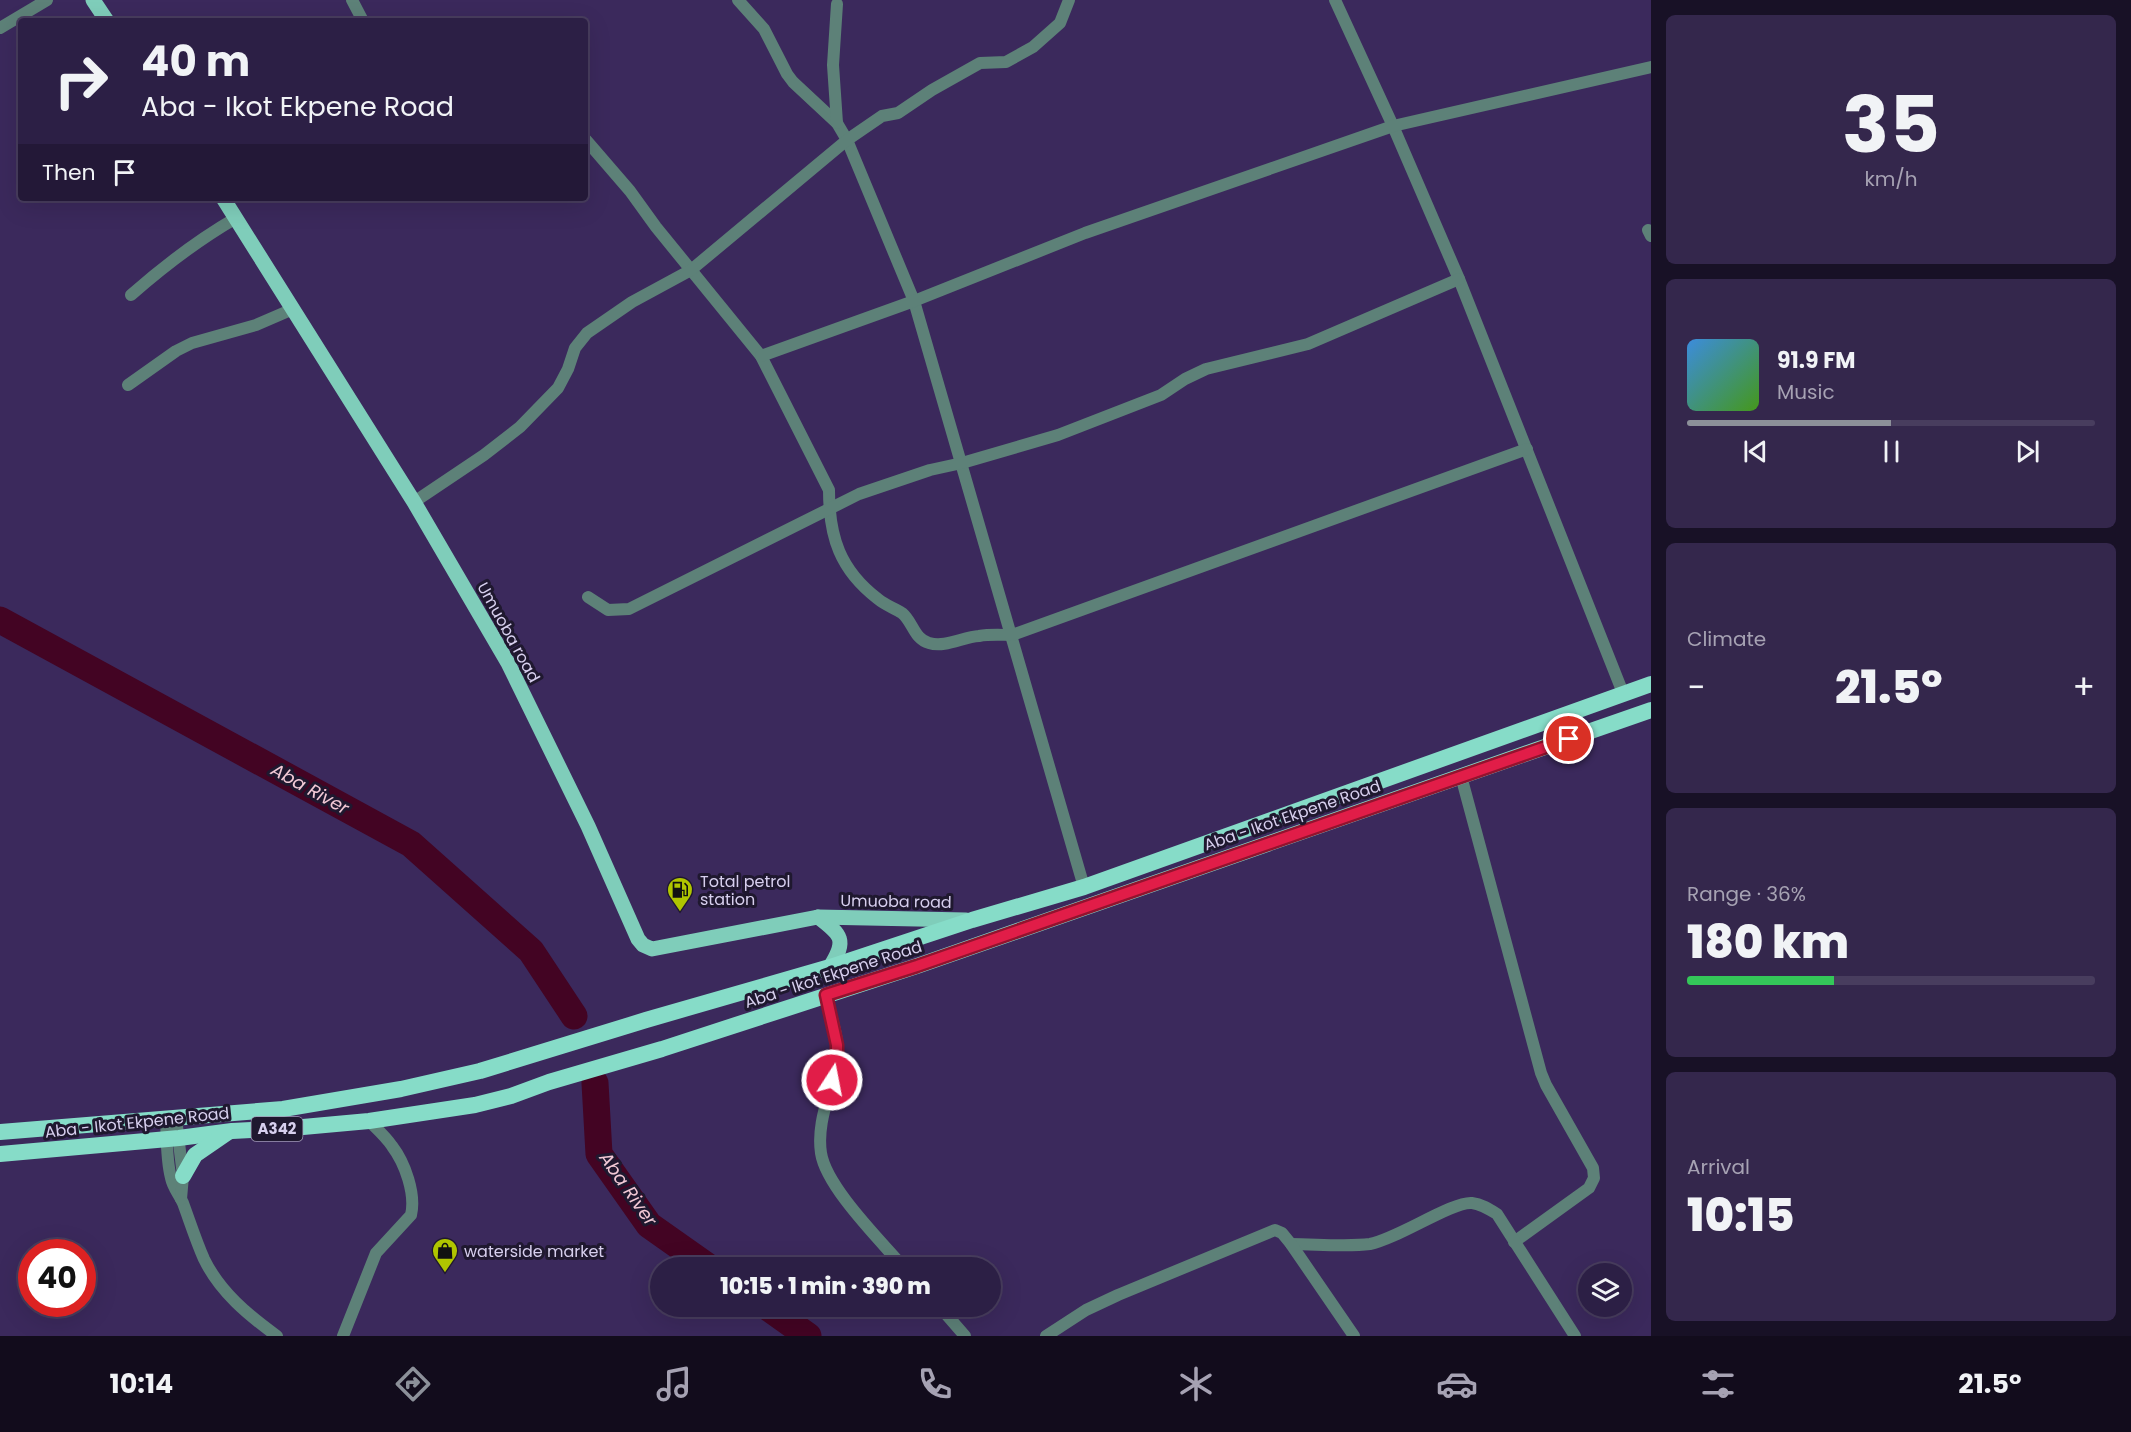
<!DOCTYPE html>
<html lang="en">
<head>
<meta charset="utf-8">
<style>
  :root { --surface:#2c1f45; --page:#34274c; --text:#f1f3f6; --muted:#a6a2b3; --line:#483d5e; --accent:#8c9099 }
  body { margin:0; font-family:Poppins,sans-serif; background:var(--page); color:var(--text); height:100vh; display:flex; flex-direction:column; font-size:22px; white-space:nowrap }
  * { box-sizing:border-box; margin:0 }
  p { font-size:20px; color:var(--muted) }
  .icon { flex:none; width:33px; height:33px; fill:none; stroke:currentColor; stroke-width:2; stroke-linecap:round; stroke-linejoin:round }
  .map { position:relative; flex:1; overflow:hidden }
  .side { display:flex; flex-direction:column; gap:15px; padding:15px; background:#181126; width:480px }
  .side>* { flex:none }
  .hud { position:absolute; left:18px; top:18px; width:570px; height:183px; border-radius:6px; box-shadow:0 6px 24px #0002,0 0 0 2px var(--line); background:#2c1f45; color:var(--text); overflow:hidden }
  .tools { position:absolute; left:1578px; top:1263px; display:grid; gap:12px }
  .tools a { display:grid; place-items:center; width:54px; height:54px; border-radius:50%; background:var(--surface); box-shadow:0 6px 24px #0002,0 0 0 2px var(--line); font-size:30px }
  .speed { position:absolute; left:18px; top:1239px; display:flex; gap:12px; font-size:30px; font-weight:700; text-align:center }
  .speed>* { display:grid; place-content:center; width:78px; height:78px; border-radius:50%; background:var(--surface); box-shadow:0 6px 24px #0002,0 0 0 2px var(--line); line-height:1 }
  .speed .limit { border:9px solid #d22; background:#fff; color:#111 }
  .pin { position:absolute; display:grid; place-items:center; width:51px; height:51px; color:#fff; margin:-26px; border:3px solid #fff; border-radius:50%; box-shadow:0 2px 6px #0007 }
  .me { position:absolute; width:66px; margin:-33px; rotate:11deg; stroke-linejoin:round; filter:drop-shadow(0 0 4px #0008) }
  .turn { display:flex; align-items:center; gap:21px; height:126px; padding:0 24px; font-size:27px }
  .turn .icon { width:78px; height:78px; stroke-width:2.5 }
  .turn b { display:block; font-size:42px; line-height:51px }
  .then { display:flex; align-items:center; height:57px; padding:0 24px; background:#0003; gap:12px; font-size:22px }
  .big { font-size:45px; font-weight:800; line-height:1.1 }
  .side .tile { flex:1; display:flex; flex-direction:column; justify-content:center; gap:9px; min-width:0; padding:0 21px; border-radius:9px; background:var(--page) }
  .side .dial { align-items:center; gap:0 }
  .dial b { font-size:78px; line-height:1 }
  .song { display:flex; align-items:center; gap:18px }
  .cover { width:72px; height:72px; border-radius:9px; background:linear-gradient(135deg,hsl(210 70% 55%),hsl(100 70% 35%)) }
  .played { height:6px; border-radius:3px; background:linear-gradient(90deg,var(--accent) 50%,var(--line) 50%) }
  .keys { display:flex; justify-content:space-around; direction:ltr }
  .heat { display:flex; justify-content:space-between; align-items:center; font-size:33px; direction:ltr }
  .charge { height:9px; border-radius:4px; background:linear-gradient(90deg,#34c759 36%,var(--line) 0) }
  .trip { position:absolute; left:650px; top:1257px; width:351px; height:60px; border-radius:30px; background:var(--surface); box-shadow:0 6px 24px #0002,0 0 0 2px var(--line); font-weight:800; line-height:60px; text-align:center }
  .tab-bar { display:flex; height:96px; justify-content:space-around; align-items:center; background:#120c1c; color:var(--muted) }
  .tab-bar .icon { width:42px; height:42px }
  .tab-bar .active { color:var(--accent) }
  .tab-bar b { font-size:27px; color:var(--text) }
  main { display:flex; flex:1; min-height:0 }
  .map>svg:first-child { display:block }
</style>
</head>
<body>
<main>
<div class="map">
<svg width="1651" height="1336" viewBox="0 0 1651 1336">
  <rect width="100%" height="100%" fill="#3b295c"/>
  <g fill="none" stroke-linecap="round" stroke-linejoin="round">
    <g stroke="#430423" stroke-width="27">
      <path d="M0,620L411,844L531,951L574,1016"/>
      <path d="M595,1083L599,1154L649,1225L710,1268"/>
      <path d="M766,1306L808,1336"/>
    </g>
    <g stroke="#5d8178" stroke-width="12">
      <path d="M352,0L363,21"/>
      <path d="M738,0L764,29L787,74L793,82L837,123L847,140L914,301L1084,887"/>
      <path d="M1335,0L1393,126L1459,279L1623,693"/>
      <path d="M837,4L833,65L837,123"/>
      <path d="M0,28L47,0"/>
      <path d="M586,140L630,191L656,227L761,356L829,490C829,537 840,570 878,599C885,605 894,608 902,613C913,622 914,639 929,643C945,648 963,637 979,636C990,634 1001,635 1012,635L1527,449"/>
      <path d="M1648,230L1651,236"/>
      <path d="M131,295C164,266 198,240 236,218"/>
      <path d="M761,356L914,301L1085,233L1393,126L1651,67"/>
      <path d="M128,385L176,351L192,343L256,325L293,309"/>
      <path d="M414,502L484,455L520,427L558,388L568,369L575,348L587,333L632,302L691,270L847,140L882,116L898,113L932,90L980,63L1006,62L1033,47L1060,23L1069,0"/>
      <path d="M588,597L608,610L629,609L859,494L930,470L962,463L1058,435L1161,395L1185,379L1206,369L1308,344L1459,279"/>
      <path d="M1461,776L1541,1073L1546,1085L1593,1168L1594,1178L1589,1188L1514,1242"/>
      <path d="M1291,1244C1315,1244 1347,1247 1370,1244C1397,1239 1453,1201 1472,1203C1481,1204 1489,1209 1497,1214L1575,1336"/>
      <path d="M343,1336L376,1253L411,1215C416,1194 405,1163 392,1146C386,1137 377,1129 369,1121"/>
      <path d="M1046,1336L1086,1310L1118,1295L1275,1230L1282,1233L1291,1244L1354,1336"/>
    </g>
    <g stroke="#5d8178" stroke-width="12">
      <path d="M826,995C830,1015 840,1038 837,1058C833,1090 816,1120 821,1153C826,1187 881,1241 904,1268"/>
      <path d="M166,1118C167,1138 166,1159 171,1178C173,1188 179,1194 183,1203C190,1222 196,1241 204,1259C220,1292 248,1315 277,1336"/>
      <path d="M176,1118L183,1176L181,1199"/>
      <path d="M939,1306L965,1336"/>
    </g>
    <g stroke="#7fcdba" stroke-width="15">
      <path d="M93,0L107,21"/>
      <path d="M223,198L414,502L508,663L588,826L638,939L643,945L652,949L818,917L966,920"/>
      <path d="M818,917C842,935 847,940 830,967"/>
    </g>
    <g stroke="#86dcc8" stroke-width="16">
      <path d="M0,1132L283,1109L401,1089L480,1071L646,1020L830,967L972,920L1084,887L1651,684"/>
      <path d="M0,1154L179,1138L232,1131L303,1127L369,1121L475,1105L511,1096L549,1082L662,1049L917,966L1651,710"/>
      <path d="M183,1176L195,1155L227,1133"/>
    </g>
  </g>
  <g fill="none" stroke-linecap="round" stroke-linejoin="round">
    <defs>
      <path id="route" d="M832,1080L837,1058V1045L826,995L917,966L1569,739"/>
    </defs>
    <use href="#route" stroke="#92132f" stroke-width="15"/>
    <use href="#route" stroke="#e11d48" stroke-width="10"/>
  </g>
  <defs>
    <symbol id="fuel-pin" viewBox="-11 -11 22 30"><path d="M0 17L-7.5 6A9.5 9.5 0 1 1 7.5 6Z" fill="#b0c500" stroke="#1f182f"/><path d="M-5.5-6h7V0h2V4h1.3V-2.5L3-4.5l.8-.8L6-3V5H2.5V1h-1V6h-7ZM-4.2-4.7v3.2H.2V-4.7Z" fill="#111"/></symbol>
    <symbol id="shop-pin" viewBox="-11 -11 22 30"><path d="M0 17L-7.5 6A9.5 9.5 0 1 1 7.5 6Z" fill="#b0c500" stroke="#1f182f"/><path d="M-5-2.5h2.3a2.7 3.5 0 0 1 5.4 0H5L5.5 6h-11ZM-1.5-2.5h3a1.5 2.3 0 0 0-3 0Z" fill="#111"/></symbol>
  </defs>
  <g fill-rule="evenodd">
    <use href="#fuel-pin" x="665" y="875" width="30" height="40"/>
    <use href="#shop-pin" x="430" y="1236" width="30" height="40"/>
  </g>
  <g text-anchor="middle" stroke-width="6" stroke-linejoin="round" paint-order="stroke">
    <rect fill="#1f182f" stroke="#a098b5" stroke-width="1.5" x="251.5" y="1117" width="51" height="24" rx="4.5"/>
    <g font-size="15" font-weight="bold" fill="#d7cfee">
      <text x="277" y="1134">A342</text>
    </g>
    <g font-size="16" fill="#d7cfee" stroke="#1f182f">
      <text transform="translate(509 632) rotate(61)" y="6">Umuoba road</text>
      <text transform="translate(1292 815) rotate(-19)" y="6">Aba - Ikot Ekpene Road</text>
      <text transform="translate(896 901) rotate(1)" y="6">Umuoba road</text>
      <text transform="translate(833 974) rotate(-18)" y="6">Aba - Ikot Ekpene Road</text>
      <text transform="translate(137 1122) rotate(-6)" y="6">Aba - Ikot Ekpene Road</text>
    </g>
    <g font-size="16" fill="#d7cfee" stroke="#1f182f" text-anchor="start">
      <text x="700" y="887">Total petrol<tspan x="700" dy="18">station</tspan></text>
      <text x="464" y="1257">waterside market</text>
    </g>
    <g font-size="18" font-style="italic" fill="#f3c9d6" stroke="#1f182f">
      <text transform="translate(310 789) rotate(29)" y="6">Aba River</text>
      <text transform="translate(628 1189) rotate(55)" y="6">Aba River</text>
    </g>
  </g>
</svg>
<div class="tools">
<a><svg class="icon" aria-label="layers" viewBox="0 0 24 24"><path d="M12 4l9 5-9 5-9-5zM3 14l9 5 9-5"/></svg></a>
</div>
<div class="speed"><div class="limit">40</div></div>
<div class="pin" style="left:1569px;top:739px;background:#d93025"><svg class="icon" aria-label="arrive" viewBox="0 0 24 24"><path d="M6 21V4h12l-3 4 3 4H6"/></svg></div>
<svg class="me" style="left:832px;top:1080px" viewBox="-20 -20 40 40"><circle r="17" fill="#e11d48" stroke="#fff" stroke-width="3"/><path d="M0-11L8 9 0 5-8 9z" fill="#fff"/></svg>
<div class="trip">10:15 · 1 min · 390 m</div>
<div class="hud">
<div class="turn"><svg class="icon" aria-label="right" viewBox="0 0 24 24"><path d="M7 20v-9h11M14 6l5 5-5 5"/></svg><div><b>40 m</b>Aba - Ikot Ekpene Road</div></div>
<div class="then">Then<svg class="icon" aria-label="arrive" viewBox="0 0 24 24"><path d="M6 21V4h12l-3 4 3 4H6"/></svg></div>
</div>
</div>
<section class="side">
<div class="tile dial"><b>35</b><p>km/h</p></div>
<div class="tile">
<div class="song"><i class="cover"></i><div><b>91.9 FM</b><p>Music</p></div></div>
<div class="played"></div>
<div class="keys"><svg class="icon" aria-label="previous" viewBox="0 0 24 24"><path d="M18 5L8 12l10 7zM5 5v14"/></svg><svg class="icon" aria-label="pause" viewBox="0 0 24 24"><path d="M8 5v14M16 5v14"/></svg><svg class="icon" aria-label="next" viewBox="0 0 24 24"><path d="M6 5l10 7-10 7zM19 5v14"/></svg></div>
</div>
<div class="tile"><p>Climate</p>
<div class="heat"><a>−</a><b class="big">21.5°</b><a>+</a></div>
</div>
<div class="tile"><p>Range · 36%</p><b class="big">180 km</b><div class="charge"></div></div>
<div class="tile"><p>Arrival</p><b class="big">10:15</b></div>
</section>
</main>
<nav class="tab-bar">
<b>10:14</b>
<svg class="icon active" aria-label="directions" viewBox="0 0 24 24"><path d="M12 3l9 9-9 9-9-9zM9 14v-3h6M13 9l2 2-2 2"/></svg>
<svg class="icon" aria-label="music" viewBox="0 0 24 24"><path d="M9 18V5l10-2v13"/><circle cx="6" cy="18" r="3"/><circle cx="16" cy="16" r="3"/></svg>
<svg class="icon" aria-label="phone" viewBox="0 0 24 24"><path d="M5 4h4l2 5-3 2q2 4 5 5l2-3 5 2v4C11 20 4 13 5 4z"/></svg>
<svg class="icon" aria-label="climate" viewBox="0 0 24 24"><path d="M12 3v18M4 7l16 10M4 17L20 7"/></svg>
<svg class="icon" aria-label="car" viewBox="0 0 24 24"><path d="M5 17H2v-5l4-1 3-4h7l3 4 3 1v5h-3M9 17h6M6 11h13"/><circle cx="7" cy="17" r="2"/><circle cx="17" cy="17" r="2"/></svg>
<svg class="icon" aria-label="filters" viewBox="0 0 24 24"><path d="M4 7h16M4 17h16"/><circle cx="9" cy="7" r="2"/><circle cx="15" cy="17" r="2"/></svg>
<b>21.5°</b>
</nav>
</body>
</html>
